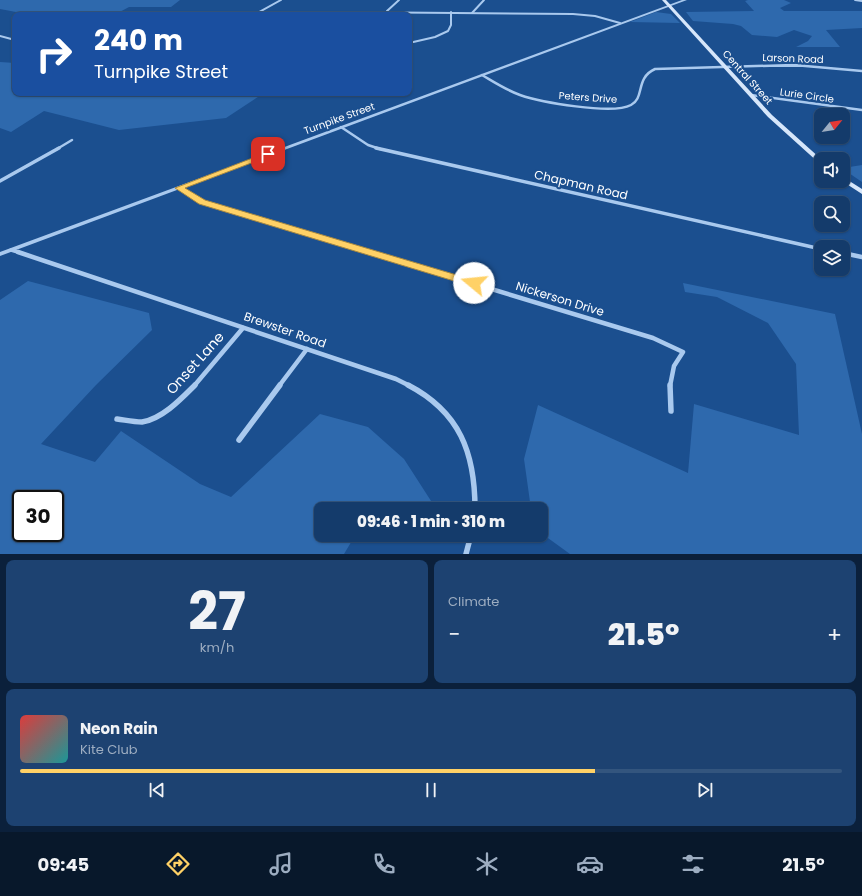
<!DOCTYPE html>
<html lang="en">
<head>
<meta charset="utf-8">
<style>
  :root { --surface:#143b6b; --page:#1d4271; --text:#f1f3f6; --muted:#9dadc1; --line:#33557e; --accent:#ffd166 }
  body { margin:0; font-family:Poppins,sans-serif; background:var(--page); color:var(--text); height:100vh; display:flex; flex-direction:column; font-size:15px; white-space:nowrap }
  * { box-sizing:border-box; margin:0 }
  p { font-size:13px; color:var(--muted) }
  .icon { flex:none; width:22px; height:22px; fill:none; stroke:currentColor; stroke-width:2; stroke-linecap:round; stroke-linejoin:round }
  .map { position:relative; height:554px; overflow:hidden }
  .details { display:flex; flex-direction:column; gap:6px; padding:6px; background:#0b203b; flex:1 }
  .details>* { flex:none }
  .top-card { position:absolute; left:12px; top:12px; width:400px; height:84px; border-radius:8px; box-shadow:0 1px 3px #0004,0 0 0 1px var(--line); background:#1a4fa0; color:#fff; overflow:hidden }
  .needle { width:26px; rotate:60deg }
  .fabs { position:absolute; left:814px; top:108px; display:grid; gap:8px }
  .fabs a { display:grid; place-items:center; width:36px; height:36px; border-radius:8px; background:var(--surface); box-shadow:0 1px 3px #0004,0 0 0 1px var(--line); font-size:20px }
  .speed { position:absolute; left:12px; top:490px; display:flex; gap:8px; font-size:20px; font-weight:700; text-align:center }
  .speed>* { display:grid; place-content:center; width:52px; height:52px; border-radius:50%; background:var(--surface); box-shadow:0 1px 3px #0004,0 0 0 1px var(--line); line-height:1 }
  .speed .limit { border:2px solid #111; border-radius:6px; background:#fff; color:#111 }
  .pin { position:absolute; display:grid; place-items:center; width:34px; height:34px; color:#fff; margin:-17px; border-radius:8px; box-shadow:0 2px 6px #0006 }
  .me { position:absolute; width:44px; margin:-22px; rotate:287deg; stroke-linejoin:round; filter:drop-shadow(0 0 3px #0008) }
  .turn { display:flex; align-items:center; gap:14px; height:84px; padding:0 16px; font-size:18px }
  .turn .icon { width:52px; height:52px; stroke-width:2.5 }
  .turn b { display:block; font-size:28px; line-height:34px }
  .big { font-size:30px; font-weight:800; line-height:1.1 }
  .details .card { flex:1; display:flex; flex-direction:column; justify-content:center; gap:6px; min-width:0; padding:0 14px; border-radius:8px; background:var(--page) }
  .details .dial { align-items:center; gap:0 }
  .dial b { font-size:52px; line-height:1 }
  .song { display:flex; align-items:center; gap:12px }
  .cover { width:48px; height:48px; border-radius:6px; background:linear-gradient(135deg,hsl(0 70% 55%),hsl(180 70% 35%)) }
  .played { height:4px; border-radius:2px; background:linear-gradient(90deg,var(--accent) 70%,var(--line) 70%) }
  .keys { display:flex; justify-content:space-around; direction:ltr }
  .heat { display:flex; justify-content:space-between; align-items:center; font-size:22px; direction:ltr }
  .details .tiles { flex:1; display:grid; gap:6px; grid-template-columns:1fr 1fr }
  .card:last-child { grid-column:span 2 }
  .trip { position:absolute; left:314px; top:502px; width:234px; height:40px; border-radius:8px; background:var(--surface); box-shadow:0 1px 3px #0004,0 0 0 1px var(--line); font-weight:800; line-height:40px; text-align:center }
  .menu { display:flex; height:64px; justify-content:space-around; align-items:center; background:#08182b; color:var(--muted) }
  .menu .icon { width:28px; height:28px }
  .menu .active { color:var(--accent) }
  .menu b { font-size:18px; color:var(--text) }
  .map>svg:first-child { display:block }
</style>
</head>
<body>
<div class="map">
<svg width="862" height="554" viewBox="0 0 862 554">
  <rect width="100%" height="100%" fill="#1b4f8f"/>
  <g fill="#2e69ad" fill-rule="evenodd">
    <path d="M0,0H180L171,7H129L114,15H32L0,9Z"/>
    <path d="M748,0H784L791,3L780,8L784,11H862V28L826,30L840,47H796L808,41L812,36L794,30L777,37L752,35L741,26L733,24L693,21L686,12L754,11L745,1Z"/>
    <path d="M656,12L671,14L680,23L630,22Z"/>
    <path d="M0,62L15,63V93H264L226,118L119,130L44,111L11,132L0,128Z"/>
    <path d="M862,165V182L843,169V168Z"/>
    <path d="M28,281L149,313L152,330L96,385L41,444L95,462L121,431L200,484L231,497L320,414L368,427L404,459L433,504L421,509H321V535H362L353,539L344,554H0V300ZM21,499H55V533H21Z"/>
    <path d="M683,283L835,314L862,434V554H570L541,533V509H531L524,459L538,405L688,473L694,404L799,435L796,364L768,323L717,297L685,292Z"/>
  </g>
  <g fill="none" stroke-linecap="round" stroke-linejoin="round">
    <g stroke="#a9c9ee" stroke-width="2">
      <path d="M855,0L862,1"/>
      <path d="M387,11L399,0"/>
      <path d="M344,12L573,14L595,16L620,23"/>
      <path d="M472,13L484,0"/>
      <path d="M254,15L281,0"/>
      <path d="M0,36L15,40"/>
      <path d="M409,43L435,37L448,31L451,25V12"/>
      <path d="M767,66H803"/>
    </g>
    <g stroke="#a9c9ee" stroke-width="2.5">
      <path d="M482,75C494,82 506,90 520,95C540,102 612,115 631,105C645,98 635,78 655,69L794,65L862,71"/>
      <path d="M751,95L862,110"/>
      <path d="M341,127L368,145L380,149"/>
      <path d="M57,149L72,140"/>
    </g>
    <g stroke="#a9c9ee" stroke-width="3.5">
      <path d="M376,148L821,249"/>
      <path d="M0,181L59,148"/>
      <path d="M179,188L202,202L372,253"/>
      <path d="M11,250L21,253"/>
      <path d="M843,253H845"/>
    </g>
    <g stroke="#a9c9ee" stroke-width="4.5">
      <path d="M18,252L396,379L410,386"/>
      <path d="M369,252L653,338L683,352L674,366L670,386"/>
      <path d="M843,253L862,257"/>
      <path d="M194,386L243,328"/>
      <path d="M279,386L307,349"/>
    </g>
    <g stroke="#a9c9ee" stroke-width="5.5">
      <path d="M408,385C460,412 475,453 475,509"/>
      <path d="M670,385L671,411"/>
      <path d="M117,419C125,420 133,422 142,422C162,419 181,399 195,385"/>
      <path d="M239,440L280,385"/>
      <path d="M466,554L471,535"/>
    </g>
    <path fill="#a9c9ee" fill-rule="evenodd" d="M682,0H687L0,256V252Z"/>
    <g fill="#d6e6fa" fill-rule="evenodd">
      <path d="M662,0H666L772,115L821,159V164L819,163L768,117Z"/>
      <path d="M843,177L862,189V194L842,181H843Z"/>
    </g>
  </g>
  <path fill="#ffd166" stroke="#a68842" d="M268,152L271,154L270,156L185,188L205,200L477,281L478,283L477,286L474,287L199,204L175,188Z"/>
  <g text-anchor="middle" stroke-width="4" stroke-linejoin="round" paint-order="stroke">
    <g font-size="10" fill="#fff" stroke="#1b4f8f">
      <text transform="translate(793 58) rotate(2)" y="4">Larson Road</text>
      <text transform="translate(748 77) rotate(48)" y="4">Central Street</text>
      <text transform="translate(807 95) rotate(8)" y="4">Lurie Circle</text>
      <text transform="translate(588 97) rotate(4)" y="4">Peters Drive</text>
      <text transform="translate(339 118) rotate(-20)" y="4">Turnpike Street</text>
    </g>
    <g font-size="12" fill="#fff" stroke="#1b4f8f">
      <text transform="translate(581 185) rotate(13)" y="4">Chapman Road</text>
      <text transform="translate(560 299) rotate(17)" y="4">Nickerson Drive</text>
      <text transform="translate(285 330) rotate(19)" y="4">Brewster Road</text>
    </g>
    <g font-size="14" fill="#fff" stroke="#1b4f8f">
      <text transform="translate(195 363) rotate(-48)" y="5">Onset Lane</text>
    </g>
  </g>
</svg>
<div class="fabs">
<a><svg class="needle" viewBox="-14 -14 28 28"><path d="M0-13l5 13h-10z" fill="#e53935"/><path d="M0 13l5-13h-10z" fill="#9dadc1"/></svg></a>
<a><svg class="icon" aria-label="sound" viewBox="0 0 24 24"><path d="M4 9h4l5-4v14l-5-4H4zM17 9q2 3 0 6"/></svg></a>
<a><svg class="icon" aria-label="search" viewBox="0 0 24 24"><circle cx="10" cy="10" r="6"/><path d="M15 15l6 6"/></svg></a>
<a><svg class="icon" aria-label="layers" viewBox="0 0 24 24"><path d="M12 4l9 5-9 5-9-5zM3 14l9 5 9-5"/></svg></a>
</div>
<div class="speed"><div class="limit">30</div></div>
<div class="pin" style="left:268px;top:154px;background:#d93025"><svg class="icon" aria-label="arrive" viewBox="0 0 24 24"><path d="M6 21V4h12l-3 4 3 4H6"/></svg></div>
<svg class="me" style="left:474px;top:283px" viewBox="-20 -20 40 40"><circle r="19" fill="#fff"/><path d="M0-13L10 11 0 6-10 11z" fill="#ffd166"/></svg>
<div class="trip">09:46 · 1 min · 310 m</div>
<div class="top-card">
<div class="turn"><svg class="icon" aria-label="right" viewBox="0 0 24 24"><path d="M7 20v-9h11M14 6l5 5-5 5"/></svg><div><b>240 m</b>Turnpike Street</div></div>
</div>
</div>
<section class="details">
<div class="tiles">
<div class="card dial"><b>27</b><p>km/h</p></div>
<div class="card"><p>Climate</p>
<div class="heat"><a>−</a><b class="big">21.5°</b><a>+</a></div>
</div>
<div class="card">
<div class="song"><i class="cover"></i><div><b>Neon Rain</b><p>Kite Club</p></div></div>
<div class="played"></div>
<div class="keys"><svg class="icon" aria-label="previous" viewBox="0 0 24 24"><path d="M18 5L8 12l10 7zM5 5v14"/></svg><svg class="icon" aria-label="pause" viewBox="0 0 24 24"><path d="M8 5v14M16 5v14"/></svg><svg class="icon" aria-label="next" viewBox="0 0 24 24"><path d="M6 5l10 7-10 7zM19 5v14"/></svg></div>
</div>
</div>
</section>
<nav class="menu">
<b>09:45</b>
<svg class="icon active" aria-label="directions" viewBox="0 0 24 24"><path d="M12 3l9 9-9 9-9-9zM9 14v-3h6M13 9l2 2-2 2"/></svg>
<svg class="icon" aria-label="music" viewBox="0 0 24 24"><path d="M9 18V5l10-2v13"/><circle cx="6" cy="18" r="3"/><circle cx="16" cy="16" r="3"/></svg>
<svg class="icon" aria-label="phone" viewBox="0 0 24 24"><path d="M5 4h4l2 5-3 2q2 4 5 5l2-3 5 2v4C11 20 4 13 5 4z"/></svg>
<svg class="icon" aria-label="climate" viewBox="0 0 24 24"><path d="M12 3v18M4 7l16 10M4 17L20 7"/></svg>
<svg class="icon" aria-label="car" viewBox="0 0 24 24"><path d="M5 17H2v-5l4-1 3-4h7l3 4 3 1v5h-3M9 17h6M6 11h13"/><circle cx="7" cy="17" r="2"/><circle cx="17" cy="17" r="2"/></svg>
<svg class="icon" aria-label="filters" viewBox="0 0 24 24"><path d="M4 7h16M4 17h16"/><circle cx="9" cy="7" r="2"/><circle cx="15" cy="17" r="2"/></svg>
<b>21.5°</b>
</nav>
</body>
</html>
